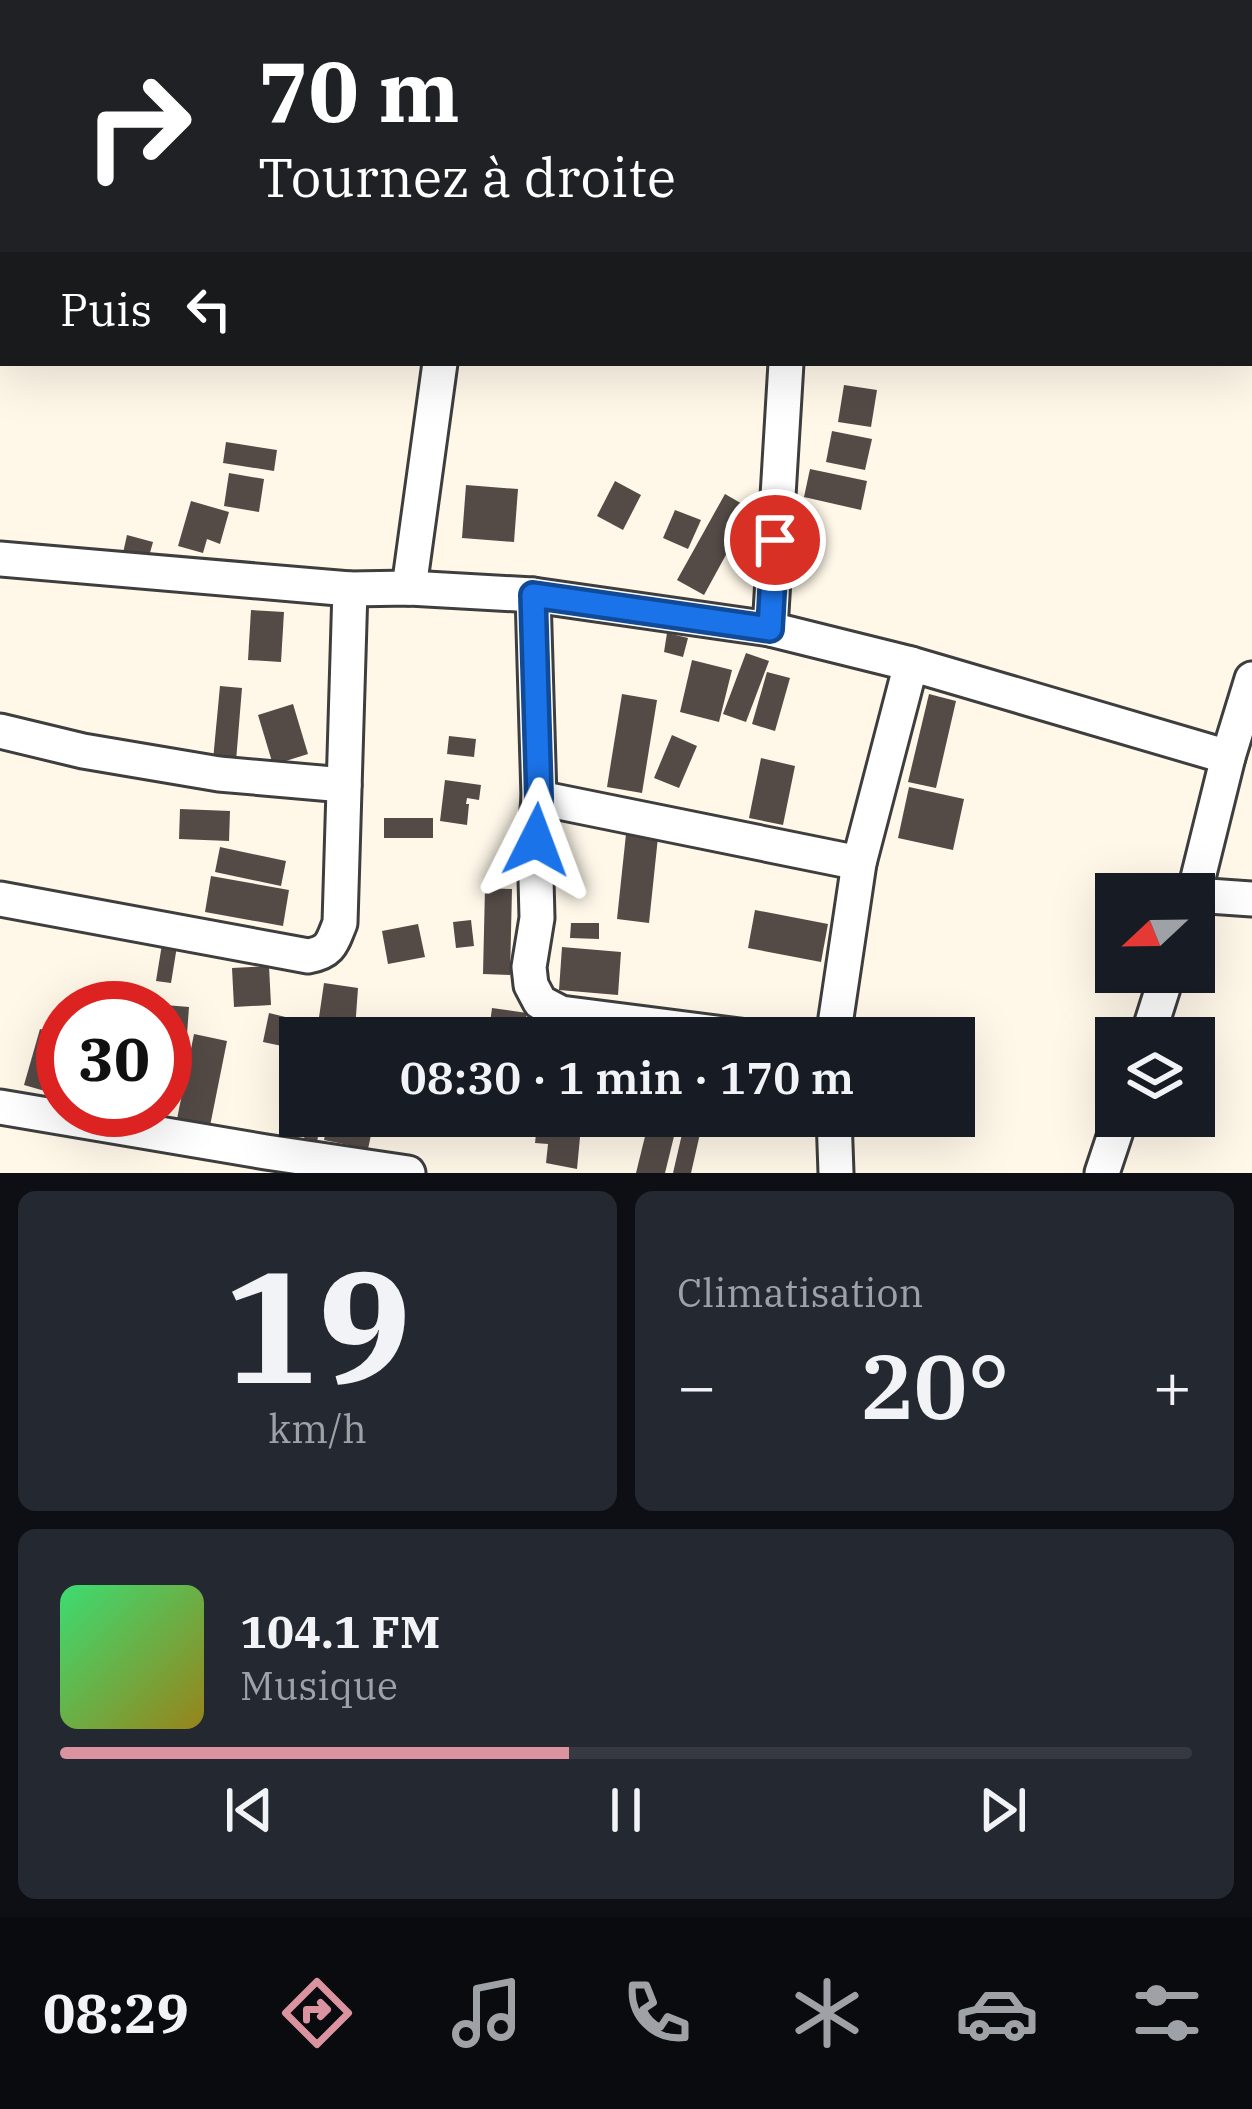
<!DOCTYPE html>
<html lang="fr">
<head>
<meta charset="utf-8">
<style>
  :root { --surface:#171b24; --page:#242831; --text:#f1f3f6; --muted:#9ea1a6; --line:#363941; --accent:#db93a0 }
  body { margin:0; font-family:"IBM Plex Serif",serif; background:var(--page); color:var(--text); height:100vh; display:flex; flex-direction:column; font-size:45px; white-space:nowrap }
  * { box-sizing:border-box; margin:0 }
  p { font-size:39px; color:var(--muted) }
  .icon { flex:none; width:66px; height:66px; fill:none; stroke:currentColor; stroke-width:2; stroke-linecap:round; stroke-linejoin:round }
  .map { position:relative; height:1173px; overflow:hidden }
  .drawer { display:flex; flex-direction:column; gap:18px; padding:18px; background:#0d0f14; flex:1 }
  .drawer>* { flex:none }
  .hud { position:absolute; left:0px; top:0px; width:1254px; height:366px; box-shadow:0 12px 48px #0002; background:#202124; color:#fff; overflow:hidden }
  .needle { width:78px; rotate:248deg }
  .buttons { position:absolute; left:1095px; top:873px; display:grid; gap:24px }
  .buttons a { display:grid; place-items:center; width:120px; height:120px; border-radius:0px; background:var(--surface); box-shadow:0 12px 48px #0002; font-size:60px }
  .speed { position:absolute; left:36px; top:981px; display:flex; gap:24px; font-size:60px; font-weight:700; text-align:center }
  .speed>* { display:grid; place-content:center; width:156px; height:156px; border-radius:50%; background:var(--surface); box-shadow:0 12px 48px #0002; line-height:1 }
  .speed .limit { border:18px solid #d22; background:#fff; color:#111 }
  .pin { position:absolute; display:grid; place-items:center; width:102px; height:102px; color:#fff; margin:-51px; border:6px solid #fff; border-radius:50%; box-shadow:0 3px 12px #0007 }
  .me { position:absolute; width:132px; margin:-66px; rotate:3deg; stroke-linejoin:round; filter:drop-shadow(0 0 9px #0008) }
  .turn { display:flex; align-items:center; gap:42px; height:252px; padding:0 60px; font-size:54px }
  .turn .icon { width:156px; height:156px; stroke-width:2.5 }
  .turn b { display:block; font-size:84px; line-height:102px }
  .then { display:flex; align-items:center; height:114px; padding:0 60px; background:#0003; gap:24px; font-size:45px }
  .big { font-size:90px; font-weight:600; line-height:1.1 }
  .drawer .widget { flex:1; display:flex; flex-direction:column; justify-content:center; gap:18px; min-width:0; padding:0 42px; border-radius:18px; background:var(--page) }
  .drawer .dial { align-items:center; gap:0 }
  .dial b { font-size:156px; line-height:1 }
  .song { display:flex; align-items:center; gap:36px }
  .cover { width:144px; height:144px; border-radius:18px; background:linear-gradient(135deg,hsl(140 70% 55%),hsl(50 70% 35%)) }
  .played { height:12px; border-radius:6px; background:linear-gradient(90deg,var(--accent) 45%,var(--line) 45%) }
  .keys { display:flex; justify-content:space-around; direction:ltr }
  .heat { display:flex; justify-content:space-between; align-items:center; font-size:66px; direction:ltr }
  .drawer .tiles { flex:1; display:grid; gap:18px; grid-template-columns:1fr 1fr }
  .widget:last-child { grid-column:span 2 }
  .trip { position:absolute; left:279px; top:1017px; width:696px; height:120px; border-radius:0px; background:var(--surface); box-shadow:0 12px 48px #0002; font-weight:600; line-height:120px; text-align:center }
  .menu { display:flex; height:192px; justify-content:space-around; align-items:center; background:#090b0e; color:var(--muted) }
  .menu .icon { width:84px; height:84px }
  .menu .selected { color:var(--accent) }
  .menu b { font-size:54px; color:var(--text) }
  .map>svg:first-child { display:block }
</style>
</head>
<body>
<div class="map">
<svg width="1252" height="1173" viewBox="0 0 1252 1173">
  <rect width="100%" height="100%" fill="#fff8e9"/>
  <g fill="#544b47">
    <path d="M844,385L877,390L871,427L838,422Z"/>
    <path d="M832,431L872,439L865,470L826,462Z"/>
    <path d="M226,442L277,450L274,471L223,463Z"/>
    <path d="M810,469L867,481L861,510L804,497Z"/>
    <path d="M229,473L264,479L259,512L224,506Z"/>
    <path d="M615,481L641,495L623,530L597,516Z"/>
    <path d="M466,485L518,489L514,542L462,538Z"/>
    <path d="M725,494L751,509L704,595L677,580Z"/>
    <path d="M191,501L229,512L220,544L207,539L203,553L178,546Z"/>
    <path d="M675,510L701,520L688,549L663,538Z"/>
    <path d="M127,535L153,542L148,560L123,553Z"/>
    <path d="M251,610L284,612L281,662L248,660Z"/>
    <path d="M667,633L688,638L683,657L664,652Z"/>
    <path d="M746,653L769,661L746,722L723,714Z"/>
    <path d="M692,660L732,670L719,722L680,712Z"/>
    <path d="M767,672L790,678L775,731L752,724Z"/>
    <path d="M220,686L242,688L236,761L213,760Z"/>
    <path d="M622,694L657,700L642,793L607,787Z"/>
    <path d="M929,694L956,701L936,788L908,782Z"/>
    <path d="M293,704L308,754L273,765L258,715Z"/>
    <path d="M672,735L697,746L679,788L654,778Z"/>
    <path d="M449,736L476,739L474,757L447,754Z"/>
    <path d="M761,758L795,766L783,825L749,818Z"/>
    <path d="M445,780L481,785L479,800L467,798L466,804H469L467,825L440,821Z"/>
    <path d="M909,787L964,799L953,850L898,838Z"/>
    <path d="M180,809L230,811L229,841L179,839Z"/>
    <rect x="384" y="818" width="49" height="20"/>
    <path d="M626,834L658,837L649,923L617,919Z"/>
    <path d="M220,847L286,861L281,886L215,872Z"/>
    <rect x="500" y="853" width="22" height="23"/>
    <path d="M211,876L289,890L283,926L205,912Z"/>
    <path d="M485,888L512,889L510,975L483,974Z"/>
    <path d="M755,910L828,924L821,962L748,948Z"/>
    <path d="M471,920L474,946L456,948L453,922Z"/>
    <path d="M571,923H599V939L570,938Z"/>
    <path d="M418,924L425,957L388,964L382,931Z"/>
    <path d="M163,938L178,940L171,983L156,981Z"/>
    <path d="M562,947L621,952L618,995L559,990Z"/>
    <path d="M269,966L271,1005L234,1007L232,968Z"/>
    <path d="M324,983L358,988L355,1030L352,1029L351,1038H316Z"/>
    <path d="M165,1005L189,1007L186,1048L165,1046Z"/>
    <path d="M492,1008L527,1013L523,1038H488Z"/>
    <path d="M269,1013L302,1021L296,1049L263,1042Z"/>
    <path d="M40,1029L63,1036V1082L59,1095L24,1085Z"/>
    <path d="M194,1034L227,1041L210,1126L177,1119Z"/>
    <path d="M298,1073H300V1116H322L317,1142L304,1139L306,1128L292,1125L289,1141L280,1139L285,1114L290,1115Z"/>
    <path d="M329,1116H375L368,1149L324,1140Z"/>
    <path d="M538,1116H582L577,1169L546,1163L548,1144L535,1143Z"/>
    <path d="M650,1116H679L665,1173H636Z"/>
    <path d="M685,1121L702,1125L691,1173H673Z"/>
  </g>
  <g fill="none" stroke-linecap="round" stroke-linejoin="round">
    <defs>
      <g id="minor">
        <path d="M770,0V3"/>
        <path d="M1092,0L1101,3"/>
        <path d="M31,3V0"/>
        <path d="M1010,3L1013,0"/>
        <path d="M1251,51H1252"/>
        <path d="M0,216L3,195"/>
        <path d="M0,559L350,589L409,588L533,595L770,629L911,664L1228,757"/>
        <path d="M409,588L440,363"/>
        <path d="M533,595L539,798L535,840L537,918L529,967L531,985L540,1002L561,1013L755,1038"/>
        <path d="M770,629L786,363"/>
        <path d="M0,731L83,751L219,774L344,785"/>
        <path d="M539,798L859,863"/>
        <path d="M1194,894L1228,757L1252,679"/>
        <path d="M1194,895L1252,899"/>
        <path d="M0,899L308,956C331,952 332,943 340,923L350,589"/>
        <path d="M833,1038L859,863L911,664"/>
        <path d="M1147,1038L1168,972"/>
        <path d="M0,1107L266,1152L408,1173"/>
        <path d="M834,1116L836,1173"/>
        <path d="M1102,1173L1121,1116"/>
      </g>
    </defs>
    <use href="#minor" stroke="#3e3e3e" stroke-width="39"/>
    <use href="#minor" stroke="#fff" stroke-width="33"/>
  </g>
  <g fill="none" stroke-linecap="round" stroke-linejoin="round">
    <defs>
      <path id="route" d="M536,840L539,798L533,595L770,629L775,540"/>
    </defs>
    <use href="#route" stroke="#114b97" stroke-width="30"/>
    <use href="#route" stroke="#1a73e8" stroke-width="21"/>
  </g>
</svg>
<div class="buttons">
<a><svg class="needle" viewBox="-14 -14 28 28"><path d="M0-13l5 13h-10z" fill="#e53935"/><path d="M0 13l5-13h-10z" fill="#9ea1a6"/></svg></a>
<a><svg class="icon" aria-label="layers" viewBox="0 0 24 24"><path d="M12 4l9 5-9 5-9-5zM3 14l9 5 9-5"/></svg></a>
</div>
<div class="speed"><div class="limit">30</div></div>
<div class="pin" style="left:775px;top:540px;background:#d93025"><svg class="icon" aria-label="arrive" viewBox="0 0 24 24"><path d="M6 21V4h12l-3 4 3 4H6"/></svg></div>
<svg class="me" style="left:536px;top:840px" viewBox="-20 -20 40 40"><path d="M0-17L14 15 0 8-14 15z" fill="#1a73e8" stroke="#fff" stroke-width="4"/></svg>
<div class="trip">08:30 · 1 min · 170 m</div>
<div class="hud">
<div class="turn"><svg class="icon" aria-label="right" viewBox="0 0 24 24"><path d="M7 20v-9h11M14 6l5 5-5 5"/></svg><div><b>70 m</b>Tournez à droite</div></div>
<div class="then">Puis<svg class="icon" aria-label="left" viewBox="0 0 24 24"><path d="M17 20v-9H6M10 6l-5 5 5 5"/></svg></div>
</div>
</div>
<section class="drawer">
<div class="tiles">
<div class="widget dial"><b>19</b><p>km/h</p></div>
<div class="widget"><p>Climatisation</p>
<div class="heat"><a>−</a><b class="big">20°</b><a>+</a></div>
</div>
<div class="widget">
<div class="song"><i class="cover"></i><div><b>104.1 FM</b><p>Musique</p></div></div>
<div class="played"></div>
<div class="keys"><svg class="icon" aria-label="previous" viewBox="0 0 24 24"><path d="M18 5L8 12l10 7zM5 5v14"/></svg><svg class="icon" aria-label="pause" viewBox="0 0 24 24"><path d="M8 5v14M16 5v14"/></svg><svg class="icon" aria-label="next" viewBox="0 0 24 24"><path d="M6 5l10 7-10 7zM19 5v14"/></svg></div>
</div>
</div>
</section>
<nav class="menu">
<b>08:29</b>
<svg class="icon selected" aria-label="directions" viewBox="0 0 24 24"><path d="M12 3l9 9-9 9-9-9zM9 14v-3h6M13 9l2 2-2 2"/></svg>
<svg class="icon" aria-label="music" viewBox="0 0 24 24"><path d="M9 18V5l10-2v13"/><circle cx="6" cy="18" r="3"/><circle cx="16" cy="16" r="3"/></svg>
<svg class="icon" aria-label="phone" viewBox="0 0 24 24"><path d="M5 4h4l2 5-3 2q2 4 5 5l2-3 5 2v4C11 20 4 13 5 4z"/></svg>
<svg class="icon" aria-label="climate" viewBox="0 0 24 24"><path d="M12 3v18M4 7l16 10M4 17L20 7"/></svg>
<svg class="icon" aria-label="car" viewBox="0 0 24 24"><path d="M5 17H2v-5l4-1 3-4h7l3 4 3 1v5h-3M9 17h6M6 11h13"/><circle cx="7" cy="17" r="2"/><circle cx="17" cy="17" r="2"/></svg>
<svg class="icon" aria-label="filters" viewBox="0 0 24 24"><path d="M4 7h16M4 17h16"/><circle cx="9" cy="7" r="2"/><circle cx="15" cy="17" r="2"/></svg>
</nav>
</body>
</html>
